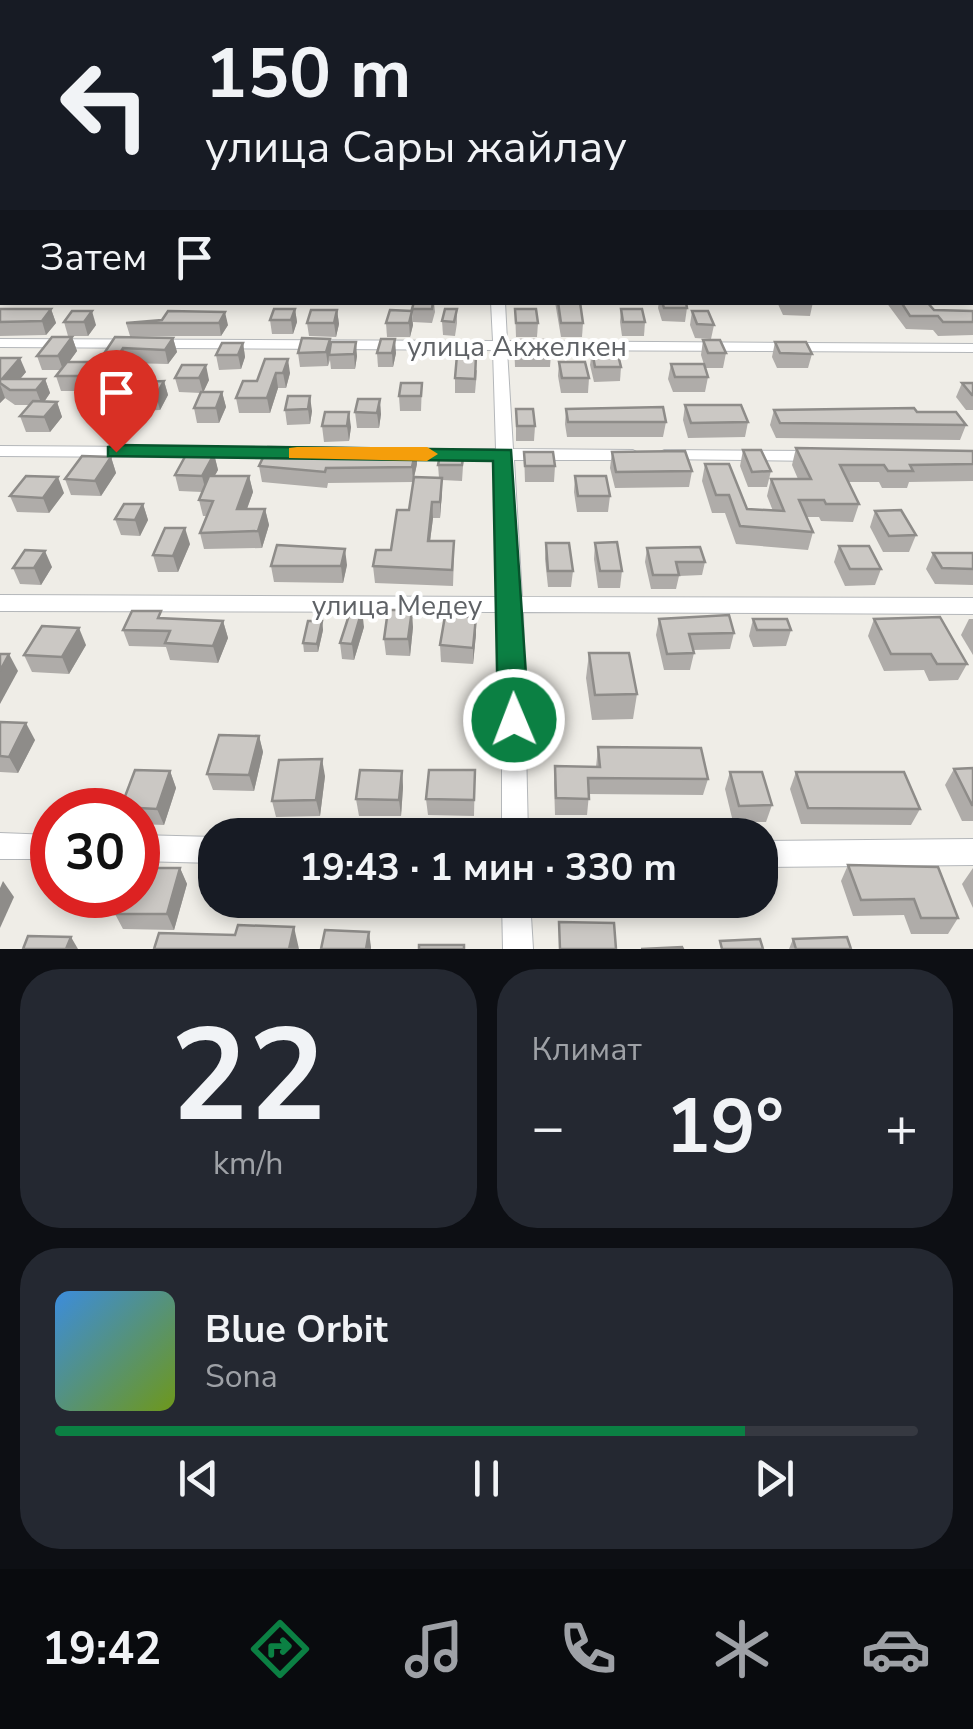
<!DOCTYPE html>
<html lang="ru">
<head>
<meta charset="utf-8">
<style>
  :root { --surface:#171b24; --page:#242831; --text:#f1f3f6; --muted:#9ea1a6; --line:#363941; --accent:#0b8043 }
  body { margin:0; font-family:"Nunito Sans",sans-serif; background:var(--page); color:var(--text); height:100vh; display:flex; flex-direction:column; font-size:38px; white-space:nowrap }
  * { box-sizing:border-box; margin:0 }
  p { font-size:32px; color:var(--muted) }
  .icon { flex:none; width:55px; height:55px; fill:none; stroke:currentColor; stroke-width:2; stroke-linecap:round; stroke-linejoin:round }
  .map { position:relative; height:949px; overflow:hidden }
  .panel { display:flex; flex-direction:column; gap:20px; padding:20px; background:#0d0f14; flex:1 }
  .panel>* { flex:none }
  .banner { position:absolute; left:0px; top:0px; width:975px; height:305px; box-shadow:0 5px 15px #0003; background:#171b24; color:var(--text); overflow:hidden }
  .speed { position:absolute; left:30px; top:788px; display:flex; gap:20px; font-size:50px; font-weight:700; text-align:center }
  .speed>* { display:grid; place-content:center; width:130px; height:130px; border-radius:50%; background:var(--surface); box-shadow:0 5px 15px #0003; line-height:1 }
  .speed .limit { border:15px solid #d22; background:#fff; color:#111 }
  .pin { position:absolute; display:grid; place-items:center; width:85px; height:85px; color:#fff; margin:-102px -42px; border-radius:50% 50% 50% 0; rotate:-45deg; box-shadow:0 0 10px #0007 }
  .pin .icon { rotate:45deg }
  .me { position:absolute; width:110px; margin:-55px; rotate:359deg; stroke-linejoin:round; filter:drop-shadow(0 0 8px #0008) }
  .turn { display:flex; align-items:center; gap:35px; height:210px; padding:0 40px; font-size:45px }
  .turn .icon { width:130px; height:130px; stroke-width:2.5 }
  .turn b { display:block; font-size:70px; line-height:85px }
  .then { display:flex; align-items:center; height:95px; padding:0 40px; background:#0003; gap:20px; font-size:38px }
  .big { font-size:75px; font-weight:700; line-height:1.1 }
  .panel .card { flex:1; display:flex; flex-direction:column; justify-content:center; gap:15px; min-width:0; padding:0 35px; border-radius:40px; background:var(--page) }
  .panel .dial { align-items:center; gap:0 }
  .dial b { font-size:130px; line-height:1 }
  .song { display:flex; align-items:center; gap:30px }
  .cover { width:120px; height:120px; border-radius:15px; background:linear-gradient(135deg,hsl(210 70% 55%),hsl(80 70% 35%)) }
  .played { height:10px; border-radius:5px; background:linear-gradient(90deg,var(--accent) 80%,var(--line) 80%) }
  .keys { display:flex; justify-content:space-around; direction:ltr }
  .heat { display:flex; justify-content:space-between; align-items:center; font-size:55px; direction:ltr }
  .panel .tiles { flex:1; display:grid; gap:20px; grid-template-columns:1fr 1fr }
  .card:last-child { grid-column:span 2 }
  .trip { position:absolute; left:198px; top:818px; width:580px; height:100px; border-radius:40px; background:var(--surface); box-shadow:0 5px 15px #0003; font-weight:700; line-height:100px; text-align:center }
  .dock { display:flex; height:160px; justify-content:space-around; align-items:center; background:#090b0e; color:var(--muted) }
  .dock .icon { width:70px; height:70px }
  .dock .selected { color:var(--accent) }
  .dock b { font-size:45px; color:var(--text) }
  .map>svg:first-child { display:block }
</style>
</head>
<body>
<div class="map">
<svg width="973" height="949" viewBox="0 0 973 949">
  <rect width="100%" height="100%" fill="#efede7"/>
  <g fill="none" stroke-linecap="round" stroke-linejoin="round">
    <defs>
      <g id="street">
        <rect x="0" y="207" width="2" height="6"/>
        <rect x="0" y="231" width="2" height="8"/>
        <rect x="972" y="266" width="1" height="8"/>
        <path d="M491,302H505L507,341L973,344V352L507,350L513,449L633,450L642,455L633,460H514L522,597L973,598V614L523,612L528,835H502V612L0,611V595L501,597L497,460L394,459L386,454L394,449H496L493,350L0,347V339L493,341Z"/>
        <path d="M0,446L288,448L296,453L288,458L0,456Z"/>
        <path d="M664,450L818,451L827,456L818,461L658,459L655,455Z"/>
        <path d="M0,833L52,835V859H0Z"/>
        <path d="M138,835L215,837V863L138,861Z"/>
        <path d="M973,839V865L760,867V841Z"/>
        <path d="M502,900H530L533,949H503Z"/>
      </g>
    </defs>
    <use href="#street" stroke="#b4b7ba" stroke-width="2"/>
    <use href="#street" fill="#fff" fill-rule="evenodd"/>
  </g>
  <g fill="#afaca9">
    <path d="M414,302H434L435,312L432,323L413,322L412,309Z"/>
    <path d="M555,302H580L583,323L582,337H561Z"/>
    <path d="M659,302H686L687,308L685,322L662,321L658,308Z"/>
    <path d="M777,302H813L810,316L783,315Z"/>
    <path d="M886,302H927L934,310L973,311V335L938,336L933,330L906,329Z"/>
    <path d="M0,309H51L56,323L46,335L0,336Z"/>
    <path d="M295,309L297,322L293,334H272L270,320Z"/>
    <path d="M457,309V323L455,336L443,335L442,321Z"/>
    <path d="M515,309L538,323L537,337H516Z"/>
    <path d="M621,309L645,322L644,336H622L620,322Z"/>
    <path d="M337,310L339,324L336,337L309,336L307,323Z"/>
    <path d="M390,310L413,325L410,337H387L386,323Z"/>
    <path d="M72,311L96,325L88,336H68L64,322Z"/>
    <path d="M168,311L228,325L221,336H130L126,323L162,320Z"/>
    <path d="M692,311L714,325L711,339L695,338L690,325Z"/>
    <path d="M72,337L77,351L69,362H95L99,377L95,383L164,381L168,395L160,410L83,413L78,398L82,391H61L56,376L61,370H42L37,356Z"/>
    <path d="M115,337L173,338L177,352L168,364L127,363L121,372H106L101,358Z"/>
    <path d="M330,339L331,346L357,356L355,369H331L330,360L328,366L300,367L298,353Z"/>
    <path d="M514,340L551,353L550,367H515Z"/>
    <path d="M703,340L726,353L723,368H705L701,355Z"/>
    <path d="M775,342L812,354L808,368H777L772,357Z"/>
    <path d="M243,343L245,357L241,369L219,370L216,355Z"/>
    <path d="M592,351L621,367L620,381L594,382L590,365Z"/>
    <path d="M377,353H396L393,367H378Z"/>
    <path d="M0,358L26,372L20,379H45L50,393L44,402H57L62,417L50,432H26L20,416L30,405H15L5,398L0,403Z"/>
    <path d="M265,359L290,373L286,388H278L270,413H239L236,398L257,381Z"/>
    <path d="M559,362L589,378L588,393H561L558,376Z"/>
    <path d="M671,364L708,377L705,392H673L668,379Z"/>
    <path d="M182,365L209,380L203,392H222L226,407L219,423H197L194,408L201,393L179,392L175,378Z"/>
    <path d="M477,370L475,393H455V378Z"/>
    <path d="M422,383L421,411H400L399,396Z"/>
    <path d="M962,383H973V410H966L956,397Z"/>
    <path d="M288,396L312,411L310,424L287,425L285,410Z"/>
    <path d="M358,399L381,414L379,428H357L355,412Z"/>
    <path d="M685,405L748,422L745,437L688,438L683,420Z"/>
    <path d="M516,409L535,426L534,441H516Z"/>
    <path d="M566,409L666,422L663,437H567L565,424Z"/>
    <path d="M774,410L917,412L966,425L960,440L776,438L770,425Z"/>
    <path d="M325,412L351,427L349,441L324,442L322,426Z"/>
    <path d="M796,448L973,451V481L909,482L907,488H882L879,482H849L859,504L853,522L821,521L819,517H806L813,532L808,550L736,544L725,513H712L702,481L705,464L747,509L773,511L767,496L771,479H798L792,465Z"/>
    <path d="M416,449L417,464L414,477L439,478L438,465L464,451L462,481L442,480L440,518H433L430,541L454,557L453,586L375,583L373,566L391,550L409,510L413,482L328,483L327,488L262,482L259,466Z"/>
    <path d="M743,450L771,471L767,487H748L740,466Z"/>
    <path d="M524,452L555,466L554,482H525Z"/>
    <path d="M612,452L692,471L689,487L615,488L610,468Z"/>
    <path d="M214,454L218,470L214,476H249L253,492L247,509H265L269,525L262,548L204,549L200,533L207,516H203L199,500L202,492L179,491L175,475Z"/>
    <path d="M111,457L116,473L101,496L71,495L65,479Z"/>
    <path d="M575,476L610,496L608,512H577L574,492Z"/>
    <path d="M64,493L49,513L17,512L10,496Z"/>
    <path d="M143,504L148,520L140,536L121,535L115,519Z"/>
    <path d="M875,511L916,535L909,552H883L870,527Z"/>
    <path d="M546,543L573,571L571,587H548L545,559Z"/>
    <path d="M595,543L622,571L620,588H598L594,559Z"/>
    <path d="M190,544L178,572H158L153,555Z"/>
    <path d="M839,546L881,569L875,585L845,586L834,562Z"/>
    <path d="M647,548L705,562L702,575L679,576L676,589H651L645,562Z"/>
    <path d="M933,553H973V585L935,584L926,569Z"/>
    <path d="M347,565L343,583L274,582L271,566Z"/>
    <path d="M52,567L41,585L20,584L13,568Z"/>
    <path d="M476,617V634L473,664L441,662L440,645Z"/>
    <path d="M163,619L223,621L228,638L218,663L170,660L166,647L129,646L123,630Z"/>
    <path d="M659,619L734,633L730,649L693,650L694,653L690,670H664L656,635Z"/>
    <path d="M753,619L791,630L786,646L753,647L749,636Z"/>
    <path d="M874,619L967,664L958,680L929,681L924,670L884,671L868,636Z"/>
    <path d="M969,619H973V655L961,635Z"/>
    <path d="M322,621L323,630L318,652H304L303,643Z"/>
    <path d="M364,627L354,660L342,659L340,643Z"/>
    <path d="M413,627L410,656L386,655L384,639Z"/>
    <path d="M86,645L69,674L32,672L24,655Z"/>
    <path d="M589,653L637,694L633,719L592,720L586,678Z"/>
    <path d="M0,722L35,740L18,773L0,772Z"/>
    <path d="M259,736L263,752L254,791L213,790L207,774Z"/>
    <path d="M598,747L708,779L703,795L589,794L587,815H555L554,783L555,766L596,767Z"/>
    <path d="M973,768V821H962L945,785L954,769Z"/>
    <path d="M475,770L474,816L428,815L426,799Z"/>
    <path d="M170,771L176,788L164,825L138,824V810H122L121,807Z"/>
    <path d="M402,771L403,787L401,816H359L356,799Z"/>
    <path d="M730,772L772,805L766,822H733L725,789Z"/>
    <path d="M796,772L920,809L911,825L801,824L790,789Z"/>
    <path d="M325,776L320,816L276,817L272,801Z"/>
    <path d="M848,865L958,918L948,934H911L904,915L853,916L841,881Z"/>
    <path d="M180,868L187,884L174,930L123,929L115,914Z"/>
    <path d="M973,868V908L962,884Z"/>
    <path d="M793,939L851,949H789Z"/>
  </g>
  <g fill="#8e8c89">
    <path d="M51,309L56,323L46,335L42,321Z"/>
    <path d="M295,309L297,322L293,334L291,320Z"/>
    <path d="M337,310L339,324L336,337L334,323Z"/>
    <path d="M92,311L96,325L88,336L84,322Z"/>
    <path d="M412,311L413,325L410,337L409,323Z"/>
    <path d="M225,312L228,325L221,336L219,323Z"/>
    <path d="M72,337L77,351L63,370L58,356Z"/>
    <path d="M173,338L177,352L168,364L165,350Z"/>
    <path d="M330,339L332,353L329,355L328,366L326,352Z"/>
    <path d="M395,339L396,353L393,367L392,353Z"/>
    <path d="M356,342L357,356L355,369L354,354Z"/>
    <path d="M243,343L245,357L241,369L238,355Z"/>
    <path d="M123,348L127,363L121,372L117,358Z"/>
    <path d="M20,358L26,372L10,391L2,379Z"/>
    <path d="M288,359L290,373L286,388L283,373Z"/>
    <path d="M95,362L99,377L89,391L84,376Z"/>
    <path d="M206,365L209,380L203,393L199,378Z"/>
    <path d="M276,373L278,388L270,413L267,398Z"/>
    <path d="M45,379L50,393L42,405L36,390Z"/>
    <path d="M164,381L168,395L160,410L156,395Z"/>
    <path d="M0,384L5,398L0,403Z"/>
    <path d="M222,392L226,407L219,423L216,408Z"/>
    <path d="M310,396L312,411L310,424L308,409Z"/>
    <path d="M380,399L381,414L379,428L377,413Z"/>
    <path d="M57,402L62,417L50,432L44,417Z"/>
    <path d="M349,412L351,427L349,441L347,426Z"/>
    <path d="M416,449L417,464L413,482L412,467Z"/>
    <path d="M214,454L218,470L206,492L202,476Z"/>
    <path d="M111,457L116,473L101,496L95,481Z"/>
    <path d="M249,476L253,492L241,525L237,509Z"/>
    <path d="M58,477L64,493L49,513L43,498Z"/>
    <path d="M442,478V493L440,518V502Z"/>
    <path d="M432,502L433,518L428,557V541Z"/>
    <path d="M143,504L148,520L140,536L135,520Z"/>
    <path d="M265,509L269,525L262,548L258,531Z"/>
    <path d="M185,528L190,544L178,572L173,556Z"/>
    <path d="M345,549L347,565L343,583L341,566Z"/>
    <path d="M45,551L52,567L41,585L34,568Z"/>
    <path d="M362,610L364,627L354,660L352,644Z"/>
    <path d="M412,610L413,627L410,656L408,639Z"/>
    <path d="M476,617V634L473,664V648Z"/>
    <path d="M223,621L228,638L218,663L213,646Z"/>
    <path d="M322,621L323,630L318,652L317,644Z"/>
    <path d="M79,628L86,645L69,674L62,657Z"/>
    <path d="M9,654L18,671L0,704V671Z"/>
    <path d="M26,723L35,740L18,773L9,757Z"/>
    <path d="M259,736L263,752L254,791L249,775Z"/>
    <path d="M322,759L325,776L320,816L316,800Z"/>
    <path d="M170,771L176,788L164,825L157,809Z"/>
    <path d="M402,771L403,787L401,816L399,800Z"/>
    <path d="M180,868L187,884L174,930L167,914Z"/>
    <path d="M3,881L14,897L0,928V888Z"/>
    <path d="M294,927L299,949H289Z"/>
    <path d="M369,932L371,947V949H366Z"/>
    <path d="M71,937L78,949H66Z"/>
  </g>
  <g fill="#cbc8c4" stroke="#8e8c89" stroke-width="2.5">
    <path d="M2,169V183H0V171Z"/>
    <path d="M2,238V274H0V240Z"/>
    <path d="M414,302H433L432,309H412Z"/>
    <path d="M558,302H580L583,323H561Z"/>
    <path d="M662,302H686L687,308H664Z"/>
    <path d="M901,302H927L934,310L973,311V322H943L938,316H910Z"/>
    <path d="M0,309H51L42,321L0,322Z"/>
    <path d="M274,309H295L291,320H270Z"/>
    <path d="M445,309H457L454,322L442,321Z"/>
    <path d="M515,309H536L538,323H516Z"/>
    <path d="M621,309H642L645,322H623Z"/>
    <path d="M311,310H337L334,323H307Z"/>
    <path d="M390,310L412,311L409,323H386Z"/>
    <path d="M72,311H92L84,322H64Z"/>
    <path d="M168,311L225,312L219,323H126L162,320Z"/>
    <path d="M692,311H708L714,325L697,324Z"/>
    <path d="M52,337H72L58,356H37Z"/>
    <path d="M115,337L173,338L165,350L123,348L117,358H101Z"/>
    <path d="M302,338L330,339L326,352L298,353Z"/>
    <path d="M381,339H395L392,353H377Z"/>
    <path d="M514,340H549L551,353H515Z"/>
    <path d="M703,340H720L726,353H708Z"/>
    <path d="M331,342H356L354,354L329,355Z"/>
    <path d="M775,342H806L812,354L780,353Z"/>
    <path d="M222,343H243L238,355H216Z"/>
    <path d="M592,351H617L621,367H595Z"/>
    <path d="M457,355H476L475,379L455,378Z"/>
    <path d="M0,358H20L2,379H45L36,390H10L0,383Z"/>
    <path d="M265,359H288L283,373H276L267,398H236L243,381H257Z"/>
    <path d="M67,362H95L84,376H56Z"/>
    <path d="M559,362H585L589,378H562Z"/>
    <path d="M671,364H704L708,377H675Z"/>
    <path d="M182,365H206L199,378H175Z"/>
    <path d="M164,381L156,395L78,398L87,384Z"/>
    <path d="M401,383H422L421,396H399Z"/>
    <path d="M962,383H973V395H972Z"/>
    <path d="M201,392H222L216,408H194Z"/>
    <path d="M288,396H310L308,409L285,410Z"/>
    <path d="M358,399H380L377,413L355,412Z"/>
    <path d="M33,401L57,402L44,417L20,416Z"/>
    <path d="M685,405H741L748,422L691,423Z"/>
    <path d="M663,407L666,422H568L566,409Z"/>
    <path d="M914,408L917,412H956L966,425L780,423L774,410Z"/>
    <path d="M516,409H533L535,426H517Z"/>
    <path d="M325,412H349L347,426H322Z"/>
    <path d="M268,447L416,449L412,467L326,468L325,472L259,466Z"/>
    <path d="M796,448L973,451V464L910,465L913,471H888L884,465H840L859,504H826L824,500H799L813,532L740,526L729,495H716L705,464H729L747,509L784,511L771,479H811Z"/>
    <path d="M441,450L464,451L462,465H438Z"/>
    <path d="M743,450H761L771,471L752,472Z"/>
    <path d="M685,451L692,471L616,472L612,452Z"/>
    <path d="M524,452H553L555,466H525Z"/>
    <path d="M187,453L214,454L202,476L175,475Z"/>
    <path d="M82,456L111,457L95,481L65,479Z"/>
    <path d="M26,476L58,477L43,498L10,496Z"/>
    <path d="M209,476H249L237,509H265L258,531L200,533L213,501L199,500Z"/>
    <path d="M575,476H606L610,496H578Z"/>
    <path d="M414,477L442,478L440,502H432L428,541H454L452,570L373,566L376,550H391L397,510H409Z"/>
    <path d="M124,504H143L135,520L115,519Z"/>
    <path d="M901,510L916,535L889,536L875,511Z"/>
    <path d="M165,528H185L173,556L153,555Z"/>
    <path d="M617,542L622,571H600L595,543Z"/>
    <path d="M546,543H569L573,571H548Z"/>
    <path d="M277,545L345,549L341,566H271Z"/>
    <path d="M839,546H869L881,569H850Z"/>
    <path d="M700,547L705,562H676L679,575H653L647,548Z"/>
    <path d="M25,550L45,551L34,568H13Z"/>
    <path d="M933,553H973V569L942,568Z"/>
    <path d="M351,609L362,610L352,644L340,643Z"/>
    <path d="M388,610H412L408,639H384Z"/>
    <path d="M132,611H161L158,618L223,621L213,646L165,643L170,631L123,630Z"/>
    <path d="M729,615L734,633L689,634L694,653L667,654L659,619Z"/>
    <path d="M445,616L476,617L473,648L440,645Z"/>
    <path d="M940,617L967,664H937L931,654H891L874,619Z"/>
    <path d="M753,619H787L791,630H757Z"/>
    <path d="M308,621H322L317,644L303,643Z"/>
    <path d="M42,626L79,628L62,657L24,655Z"/>
    <path d="M589,653H629L637,694L595,695Z"/>
    <path d="M0,654H9L0,671Z"/>
    <path d="M0,722L26,723L9,757L0,756Z"/>
    <path d="M219,735L259,736L249,775L207,774Z"/>
    <path d="M598,747L701,748L708,779L588,778L589,799L556,798L555,766L600,767Z"/>
    <path d="M322,759L316,800L272,801L279,760Z"/>
    <path d="M973,768V805H972L954,769Z"/>
    <path d="M135,770L170,771L157,809L121,807Z"/>
    <path d="M360,770L402,771L399,800L356,799Z"/>
    <path d="M429,770H475L474,800L426,799Z"/>
    <path d="M730,772H762L772,805L739,806Z"/>
    <path d="M796,772H904L920,809L808,808Z"/>
    <path d="M848,865L938,867L958,918H921L914,899L861,900Z"/>
    <path d="M138,868H180L167,914H115L121,895H138Z"/>
    <path d="M559,922L614,923L616,949H560Z"/>
    <path d="M238,925L294,927L289,949H154L159,933L235,935Z"/>
    <path d="M325,930L369,932L366,949H321Z"/>
    <path d="M28,936L71,937L66,949H23Z"/>
    <path d="M847,937L851,949H796L793,939Z"/>
    <path d="M760,939L763,949H722L720,941Z"/>
    <rect x="419" y="945" width="45" height="4"/>
    <path d="M682,947L683,949H641Z"/>
  </g>
  <linearGradient id="sky" x2="0" y2="1"><stop stop-color="#92c2ed"/><stop offset="0.5" stop-color="#f8f7f4"/><stop offset="1" stop-color="#f8f7f4" stop-opacity="0"/></linearGradient>
  <rect width="973" height="268" fill="url(#sky)"/>
  <path fill="#0b8043" stroke="#07532c" stroke-width="2.5" d="M116,445L511,450L529,720L525,729L514,733L503,729L498,720L493,461L108,456V447Z"/>
  <path fill="#f59e0b" d="M297,447H427L438,454L427,461L289,458V448Z"/>
  <g text-anchor="middle" stroke-width="8" stroke-linejoin="round" paint-order="stroke">
    <g font-size="28" fill="#5f6266" stroke="#fff">
      <text x="517" y="356">улица Акжелкен</text>
      <text x="397" y="615">улица Медеу</text>
    </g>
  </g>
</svg>
<div class="speed"><div class="limit">30</div></div>
<div class="pin" style="left:116px;top:452px;background:#d93025"><svg class="icon" aria-label="arrive" viewBox="0 0 24 24"><path d="M6 21V4h12l-3 4 3 4H6"/></svg></div>
<svg class="me" style="left:514px;top:720px" viewBox="-20 -20 40 40"><circle r="17" fill="#0b8043" stroke="#fff" stroke-width="3"/><path d="M0-11L8 9 0 5-8 9z" fill="#fff"/></svg>
<div class="trip">19:43 · 1 мин · 330 m</div>
<div class="banner">
<div class="turn"><svg class="icon" aria-label="left" viewBox="0 0 24 24"><path d="M17 20v-9H6M10 6l-5 5 5 5"/></svg><div><b>150 m</b>улица Сары жайлау</div></div>
<div class="then">Затем<svg class="icon" aria-label="arrive" viewBox="0 0 24 24"><path d="M6 21V4h12l-3 4 3 4H6"/></svg></div>
</div>
</div>
<section class="panel">
<div class="tiles">
<div class="card dial"><b>22</b><p>km/h</p></div>
<div class="card"><p>Климат</p>
<div class="heat"><a>−</a><b class="big">19°</b><a>+</a></div>
</div>
<div class="card">
<div class="song"><i class="cover"></i><div><b>Blue Orbit</b><p>Sona</p></div></div>
<div class="played"></div>
<div class="keys"><svg class="icon" aria-label="previous" viewBox="0 0 24 24"><path d="M18 5L8 12l10 7zM5 5v14"/></svg><svg class="icon" aria-label="pause" viewBox="0 0 24 24"><path d="M8 5v14M16 5v14"/></svg><svg class="icon" aria-label="next" viewBox="0 0 24 24"><path d="M6 5l10 7-10 7zM19 5v14"/></svg></div>
</div>
</div>
</section>
<nav class="dock">
<b>19:42</b>
<svg class="icon selected" aria-label="directions" viewBox="0 0 24 24"><path d="M12 3l9 9-9 9-9-9zM9 14v-3h6M13 9l2 2-2 2"/></svg>
<svg class="icon" aria-label="music" viewBox="0 0 24 24"><path d="M9 18V5l10-2v13"/><circle cx="6" cy="18" r="3"/><circle cx="16" cy="16" r="3"/></svg>
<svg class="icon" aria-label="phone" viewBox="0 0 24 24"><path d="M5 4h4l2 5-3 2q2 4 5 5l2-3 5 2v4C11 20 4 13 5 4z"/></svg>
<svg class="icon" aria-label="climate" viewBox="0 0 24 24"><path d="M12 3v18M4 7l16 10M4 17L20 7"/></svg>
<svg class="icon" aria-label="car" viewBox="0 0 24 24"><path d="M5 17H2v-5l4-1 3-4h7l3 4 3 1v5h-3M9 17h6M6 11h13"/><circle cx="7" cy="17" r="2"/><circle cx="17" cy="17" r="2"/></svg>
</nav>
</body>
</html>
